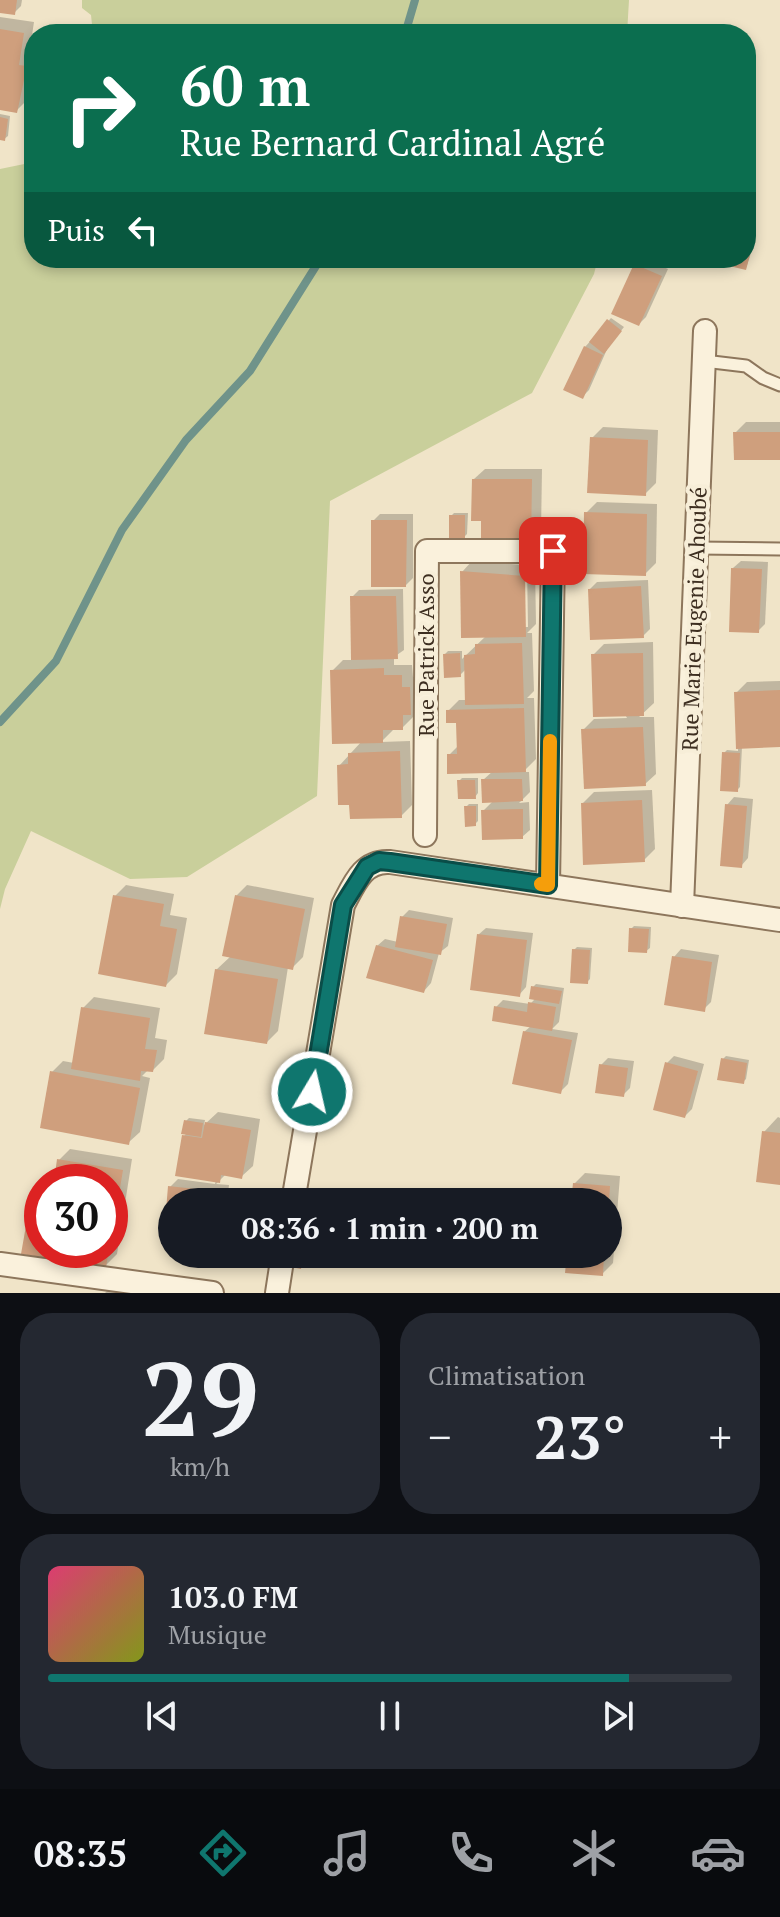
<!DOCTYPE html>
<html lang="fr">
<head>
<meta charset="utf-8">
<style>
  :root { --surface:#171b24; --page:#242831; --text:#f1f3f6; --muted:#9ea1a6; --line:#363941; --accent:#0f766e }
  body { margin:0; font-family:"PT Serif",serif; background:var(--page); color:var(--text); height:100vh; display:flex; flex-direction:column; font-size:30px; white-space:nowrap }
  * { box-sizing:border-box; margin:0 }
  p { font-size:26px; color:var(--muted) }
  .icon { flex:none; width:44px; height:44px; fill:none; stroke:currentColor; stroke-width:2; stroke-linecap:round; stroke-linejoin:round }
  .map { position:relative; height:1293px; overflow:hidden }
  .side { display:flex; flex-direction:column; gap:20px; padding:20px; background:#0d0f14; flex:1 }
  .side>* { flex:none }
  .top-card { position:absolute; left:24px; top:24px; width:732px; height:244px; border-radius:32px; box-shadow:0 4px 12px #0003; background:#0b6e4f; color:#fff; overflow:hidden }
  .speed { position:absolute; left:24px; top:1164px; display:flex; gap:16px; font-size:40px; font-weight:700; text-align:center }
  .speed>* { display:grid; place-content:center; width:104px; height:104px; border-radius:50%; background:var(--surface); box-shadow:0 4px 12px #0003; line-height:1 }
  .speed .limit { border:12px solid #d22; background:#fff; color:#111 }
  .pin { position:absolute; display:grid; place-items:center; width:68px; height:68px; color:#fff; margin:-34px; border-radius:16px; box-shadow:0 4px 12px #0006 }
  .me { position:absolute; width:88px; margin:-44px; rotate:9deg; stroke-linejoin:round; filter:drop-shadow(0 0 6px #0008) }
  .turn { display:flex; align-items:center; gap:28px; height:168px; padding:0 24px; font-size:36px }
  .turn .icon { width:104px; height:104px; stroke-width:2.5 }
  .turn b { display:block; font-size:56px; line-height:68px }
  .then { display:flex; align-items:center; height:76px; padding:0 24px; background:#0003; gap:16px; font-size:30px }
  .big { font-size:60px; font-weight:700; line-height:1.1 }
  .side .widget { flex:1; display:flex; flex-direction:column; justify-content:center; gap:12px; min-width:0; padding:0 28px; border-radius:32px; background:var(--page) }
  .side .dial { align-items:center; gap:0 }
  .dial b { font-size:104px; line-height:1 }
  .song { display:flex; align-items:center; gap:24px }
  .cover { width:96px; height:96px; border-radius:12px; background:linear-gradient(135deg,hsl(340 70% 55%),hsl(70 70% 35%)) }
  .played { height:8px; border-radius:4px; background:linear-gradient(90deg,var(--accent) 85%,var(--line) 85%) }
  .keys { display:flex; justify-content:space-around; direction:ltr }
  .heat { display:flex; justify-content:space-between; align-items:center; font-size:44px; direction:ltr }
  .side .tiles { flex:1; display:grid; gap:20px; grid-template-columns:1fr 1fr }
  .widget:last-child { grid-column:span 2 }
  .trip { position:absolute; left:158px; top:1188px; width:464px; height:80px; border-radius:40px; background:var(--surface); box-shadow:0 4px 12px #0003; font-weight:700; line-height:80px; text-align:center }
  .menu { display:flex; height:128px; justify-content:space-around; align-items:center; background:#090b0e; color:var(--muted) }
  .menu .icon { width:56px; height:56px }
  .menu .selected { color:var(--accent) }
  .menu b { font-size:36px; color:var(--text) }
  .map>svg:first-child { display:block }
</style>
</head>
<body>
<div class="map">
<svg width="780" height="1293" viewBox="0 0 780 1293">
  <rect width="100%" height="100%" fill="#f0e4c8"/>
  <g fill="#c9cf9b">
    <path d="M82,0H629L627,34H93L91,15L82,8Z"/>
    <path d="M34,162V258H598L594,274L532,393L330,501L317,796L187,877L130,879L31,831L5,889L0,909V169Z"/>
  </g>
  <g fill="#0003" fill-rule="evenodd">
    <path d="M0,0H22L21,6L14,13L0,10Z"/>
    <path d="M0,17L34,22L29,55H34L33,78L30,81L27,100L16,111L0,108Z"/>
    <path d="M0,114L10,116L8,136L4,139L0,138Z"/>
    <path d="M746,243L754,244L746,268L724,258H746Z"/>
    <path d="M644,258L668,269L646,317L639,324L636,265Z"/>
    <path d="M611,318L624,327L608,347L589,390L582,397L585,347Z"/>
    <path d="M746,422H780V458L735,433Z"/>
    <path d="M603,427L658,430L656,483L645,494L592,438Z"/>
    <path d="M485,469H542L541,532L530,542L483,519L474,479Z"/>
    <path d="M597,502L657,504L656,563L645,574L586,513Z"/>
    <path d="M454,513H468L467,534L464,537L451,516Z"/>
    <path d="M380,514H413V578L406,585L373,521Z"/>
    <path d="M472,561L535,566L536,624L527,633H532L534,691L527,698H534L536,759L523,772H529L530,792L519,803L529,802L530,830L522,837L483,811L494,800L483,780L493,771L449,755L459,745L458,720L448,711L459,700H467V668L460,675L445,654L448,651H462V659L486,636L462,572ZM523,566H527L528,627H524Z"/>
    <path d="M741,561L768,562L765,624L758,631L733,568Z"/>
    <path d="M648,580L650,629L643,636L590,589L597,582Z"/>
    <path d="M403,589L404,650L394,657V665H412L413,677H420L421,702L413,710V717L402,728L393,730L381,742L410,741L412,805L401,816L351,803L339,766L362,741L332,671L343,660H353L352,597L359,590Z"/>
    <path d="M653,642L654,703L639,717H654L656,774L645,784L583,730L594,719L627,718L593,655L604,644Z"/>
    <path d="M780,681V745L742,747L740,787L737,790L724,753L727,750L738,751L736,693L747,682Z"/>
    <path d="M462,778H478V793L475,797L459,781Z"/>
    <path d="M652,790L655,849L644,860L583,803L594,792Z"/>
    <path d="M734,797L753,799L748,858L741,866L727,805Z"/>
    <path d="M469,804H478V821L475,824L466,807Z"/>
    <path d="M126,885L174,894L170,915L187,918L177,974L166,985L115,896Z"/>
    <path d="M247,885L314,898L303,957L292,968L288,967L278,1031L267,1042L216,970L231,956L236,896Z"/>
    <path d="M409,910L453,918L448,946L439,953L431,983L424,991L377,946L385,939L398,942L402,917Z"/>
    <path d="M634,926L651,927L650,948L646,951L631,929Z"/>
    <path d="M486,928L533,933L526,987L519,995L478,935Z"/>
    <path d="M577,947L592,948L590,979L587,982L574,950Z"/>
    <path d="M681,949L719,955L711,1002L704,1009L674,957Z"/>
    <path d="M536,984L564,988L559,1022L552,1029L578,1033L568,1084L561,1091L524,1032L531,1026L496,1007L503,1000L530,1004L536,998L533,987Z"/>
    <path d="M94,997L160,1008L155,1038L167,1040L164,1059L153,1070H148L142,1076L150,1078L140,1132L129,1142L52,1072L63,1061L74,1063L83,1008Z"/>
    <path d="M674,1056L704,1064L692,1109L685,1116L667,1063Z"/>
    <path d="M726,1056L749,1060L746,1079L743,1082L723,1059Z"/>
    <path d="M608,1058L634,1061L630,1088L623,1095L601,1065Z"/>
    <path d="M218,1112L260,1119L253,1166L242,1176L226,1174L216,1184L229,1185L227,1202H172V1235L170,1187L178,1179L215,1184L216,1180L184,1136L187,1133L186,1121L189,1118L205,1120L204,1125Z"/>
    <path d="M778,1117L780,1118V1183L764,1132Z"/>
    <path d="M70,1149L132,1159L117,1254L106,1265L24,1252L29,1221L40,1210L42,1250H110V1182H56L59,1160Z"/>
    <path d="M585,1173L620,1176L613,1263L602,1274L569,1254H608V1202H573L574,1184Z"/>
    <path d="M319,1196L343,1202H313Z"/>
    <path d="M121,1277L208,1293H105Z"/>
  </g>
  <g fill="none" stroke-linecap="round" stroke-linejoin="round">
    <g stroke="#6f938a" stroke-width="8">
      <path d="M405,34L415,0"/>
      <path d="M0,722L56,661L122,530L186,440L250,371L321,258"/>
    </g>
  </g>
  <g fill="#cf9f7d">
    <path d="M0,0H17L15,15L0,13Z"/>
    <path d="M0,29L24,33L19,65L27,66L17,113L0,110Z"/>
    <path d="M0,117L8,119L5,141L0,140Z"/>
    <path d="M746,246L752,247L746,270L721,264L722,258H746Z"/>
    <path d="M634,264L662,276L639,326L611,314Z"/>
    <path d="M607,319L622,331L604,354L589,342Z"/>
    <path d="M584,346L603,355L583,399L563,390Z"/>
    <path d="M733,432H780V460H734Z"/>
    <path d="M590,437L648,440L646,496L587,493Z"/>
    <path d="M472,479H532L531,544L481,543V521H471Z"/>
    <path d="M584,512L647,514L646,576L583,574Z"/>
    <path d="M449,515H465V539L449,538Z"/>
    <path d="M371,520H407L406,587H371Z"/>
    <path d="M731,568L762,569L759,633L729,632Z"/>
    <path d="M460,571L525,576L526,637L461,638Z"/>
    <path d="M641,586L644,638L590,640L588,589Z"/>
    <path d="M350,596H396L398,659L351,660Z"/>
    <path d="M522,643L524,704L465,705L464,655L475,654V644Z"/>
    <path d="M460,653L461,677L444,678L443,654Z"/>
    <path d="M643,653L644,716L593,717L591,654Z"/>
    <path d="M384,668V675H402V687H410L411,715H403V730H383V743L332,744L330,670Z"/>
    <path d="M780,690V747L736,749L734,692Z"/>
    <path d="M524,708L526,772L447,774V754H457L456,723H446V710Z"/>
    <path d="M643,727L646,786L584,789L581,729Z"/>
    <path d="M400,751L402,818L350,819L349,805H338L337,765L348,764V753Z"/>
    <path d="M722,752L740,753L738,792L720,791Z"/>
    <path d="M481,779H522L523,801L482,803Z"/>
    <path d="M457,780H475L476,799H458Z"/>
    <path d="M642,800L645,862L583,865L581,803Z"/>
    <path d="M725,804L747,806L742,868L720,866Z"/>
    <path d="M464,806H476V826L465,827Z"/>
    <path d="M523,809V839L482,840L481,810Z"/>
    <path d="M113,895L164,904L160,926L177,929L166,987L98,974Z"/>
    <path d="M235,895L305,909L293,970L222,956Z"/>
    <path d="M400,916L447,924L441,955L395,947Z"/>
    <path d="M629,928L649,929L647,953L628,952Z"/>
    <path d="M477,934L527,940L520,997L470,990Z"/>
    <path d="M376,945L433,960L424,993L366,978Z"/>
    <path d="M572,949L590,950L588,984L570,983Z"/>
    <path d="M672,956L712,962L705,1012L664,1005Z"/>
    <path d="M215,969L278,979L267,1044L204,1034Z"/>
    <path d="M531,986L562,991L559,1004L529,999Z"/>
    <path d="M528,1002L556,1007L552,1031L492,1021L494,1006L527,1012Z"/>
    <path d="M81,1007L150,1018L145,1049L157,1050L153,1072L141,1071L140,1081L71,1069Z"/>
    <path d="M523,1031L572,1040L561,1094L512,1084Z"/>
    <path d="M721,1058L747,1063L744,1084L717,1080Z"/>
    <path d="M665,1062L698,1071L685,1118L653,1110Z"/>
    <path d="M599,1064L628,1068L624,1097L595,1093Z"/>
    <path d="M50,1071L140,1088L129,1145L40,1128Z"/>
    <path d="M184,1120L203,1123L201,1137L181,1134Z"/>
    <path d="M205,1122L251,1130L242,1179L221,1175L220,1183L175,1176L182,1135L202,1138Z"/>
    <path d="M762,1131L780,1133V1185L756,1182Z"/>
    <path d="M57,1159L123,1170L112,1236L110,1182H54Z"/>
    <path d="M573,1183L610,1186L609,1202H571Z"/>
    <path d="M168,1186L223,1192L222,1202H172V1237L164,1236Z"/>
    <path d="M27,1220L42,1222V1250H109L106,1267L21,1254Z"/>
    <path d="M299,1254H316L314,1264L302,1262L301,1269L296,1268Z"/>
    <path d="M567,1254H604L603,1276L565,1273Z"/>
  </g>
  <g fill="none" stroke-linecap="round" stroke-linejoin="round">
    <defs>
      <g id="service">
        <path d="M704,361L746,366L763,378L780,385"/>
        <path d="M697,548L780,549"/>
      </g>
      <g id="minor">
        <path d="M425,835L427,551H553L548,885"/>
        <path d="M682,906L705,331"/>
        <path d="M293,1202L343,905C354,884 363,860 390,862L780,920"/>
        <path d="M0,1264L212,1293"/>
        <path d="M277,1293L283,1254"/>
      </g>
    </defs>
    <use href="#service" stroke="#8d765c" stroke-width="15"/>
    <use href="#minor" stroke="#8d765c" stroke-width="26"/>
    <use href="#service" stroke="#faf1dc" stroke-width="11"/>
    <use href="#minor" stroke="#faf1dc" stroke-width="22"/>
  </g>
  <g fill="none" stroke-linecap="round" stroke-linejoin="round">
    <defs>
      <path id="route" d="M312,1092L343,905L367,867L379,861L390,862L548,885L553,551"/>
    </defs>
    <use href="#route" stroke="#0a4d48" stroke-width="20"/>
    <use href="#route" stroke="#0f766e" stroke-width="14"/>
    <path stroke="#f59e0b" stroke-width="14" d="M541,884L548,885L550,741"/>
  </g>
  <g text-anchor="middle" stroke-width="8" stroke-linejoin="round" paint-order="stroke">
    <g font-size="22" fill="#3d2e20" stroke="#f7eed8">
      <text transform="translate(694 619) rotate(-88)" y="8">Rue Marie Eugenie Ahoubé</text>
      <text transform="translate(426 655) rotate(-90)" y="8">Rue Patrick Asso</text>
    </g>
  </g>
</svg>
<div class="speed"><div class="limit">30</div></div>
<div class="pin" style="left:553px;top:551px;background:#d93025"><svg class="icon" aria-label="arrive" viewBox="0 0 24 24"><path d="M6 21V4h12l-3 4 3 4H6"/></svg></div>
<svg class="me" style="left:312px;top:1092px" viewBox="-20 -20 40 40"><circle r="17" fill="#0f766e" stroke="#fff" stroke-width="3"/><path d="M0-11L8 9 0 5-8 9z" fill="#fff"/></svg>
<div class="trip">08:36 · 1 min · 200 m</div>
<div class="top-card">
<div class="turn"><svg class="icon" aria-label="right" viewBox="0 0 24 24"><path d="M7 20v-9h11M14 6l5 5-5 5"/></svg><div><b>60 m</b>Rue Bernard Cardinal Agré</div></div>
<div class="then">Puis<svg class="icon" aria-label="left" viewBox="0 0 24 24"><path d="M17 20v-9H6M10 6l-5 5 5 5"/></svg></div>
</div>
</div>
<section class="side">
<div class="tiles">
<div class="widget dial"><b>29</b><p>km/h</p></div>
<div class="widget"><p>Climatisation</p>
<div class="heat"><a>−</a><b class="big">23°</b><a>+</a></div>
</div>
<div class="widget">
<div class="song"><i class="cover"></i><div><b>103.0 FM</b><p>Musique</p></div></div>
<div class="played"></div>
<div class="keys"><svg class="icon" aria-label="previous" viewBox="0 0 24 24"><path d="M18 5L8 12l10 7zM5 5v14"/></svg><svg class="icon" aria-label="pause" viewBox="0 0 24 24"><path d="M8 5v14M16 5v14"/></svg><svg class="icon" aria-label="next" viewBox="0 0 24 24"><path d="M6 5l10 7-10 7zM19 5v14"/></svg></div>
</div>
</div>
</section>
<nav class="menu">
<b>08:35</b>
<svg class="icon selected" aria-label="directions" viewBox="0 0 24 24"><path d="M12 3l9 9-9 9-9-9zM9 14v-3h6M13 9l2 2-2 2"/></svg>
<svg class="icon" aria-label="music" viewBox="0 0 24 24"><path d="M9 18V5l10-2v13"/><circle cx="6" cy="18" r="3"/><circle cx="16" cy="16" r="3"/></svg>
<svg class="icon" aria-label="phone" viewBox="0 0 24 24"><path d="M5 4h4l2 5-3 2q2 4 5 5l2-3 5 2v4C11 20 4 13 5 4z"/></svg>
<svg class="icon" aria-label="climate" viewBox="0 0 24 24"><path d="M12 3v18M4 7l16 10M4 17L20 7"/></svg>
<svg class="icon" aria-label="car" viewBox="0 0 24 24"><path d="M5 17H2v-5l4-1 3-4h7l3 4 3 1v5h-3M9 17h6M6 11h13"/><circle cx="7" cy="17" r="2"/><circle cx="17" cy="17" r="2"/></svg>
</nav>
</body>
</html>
